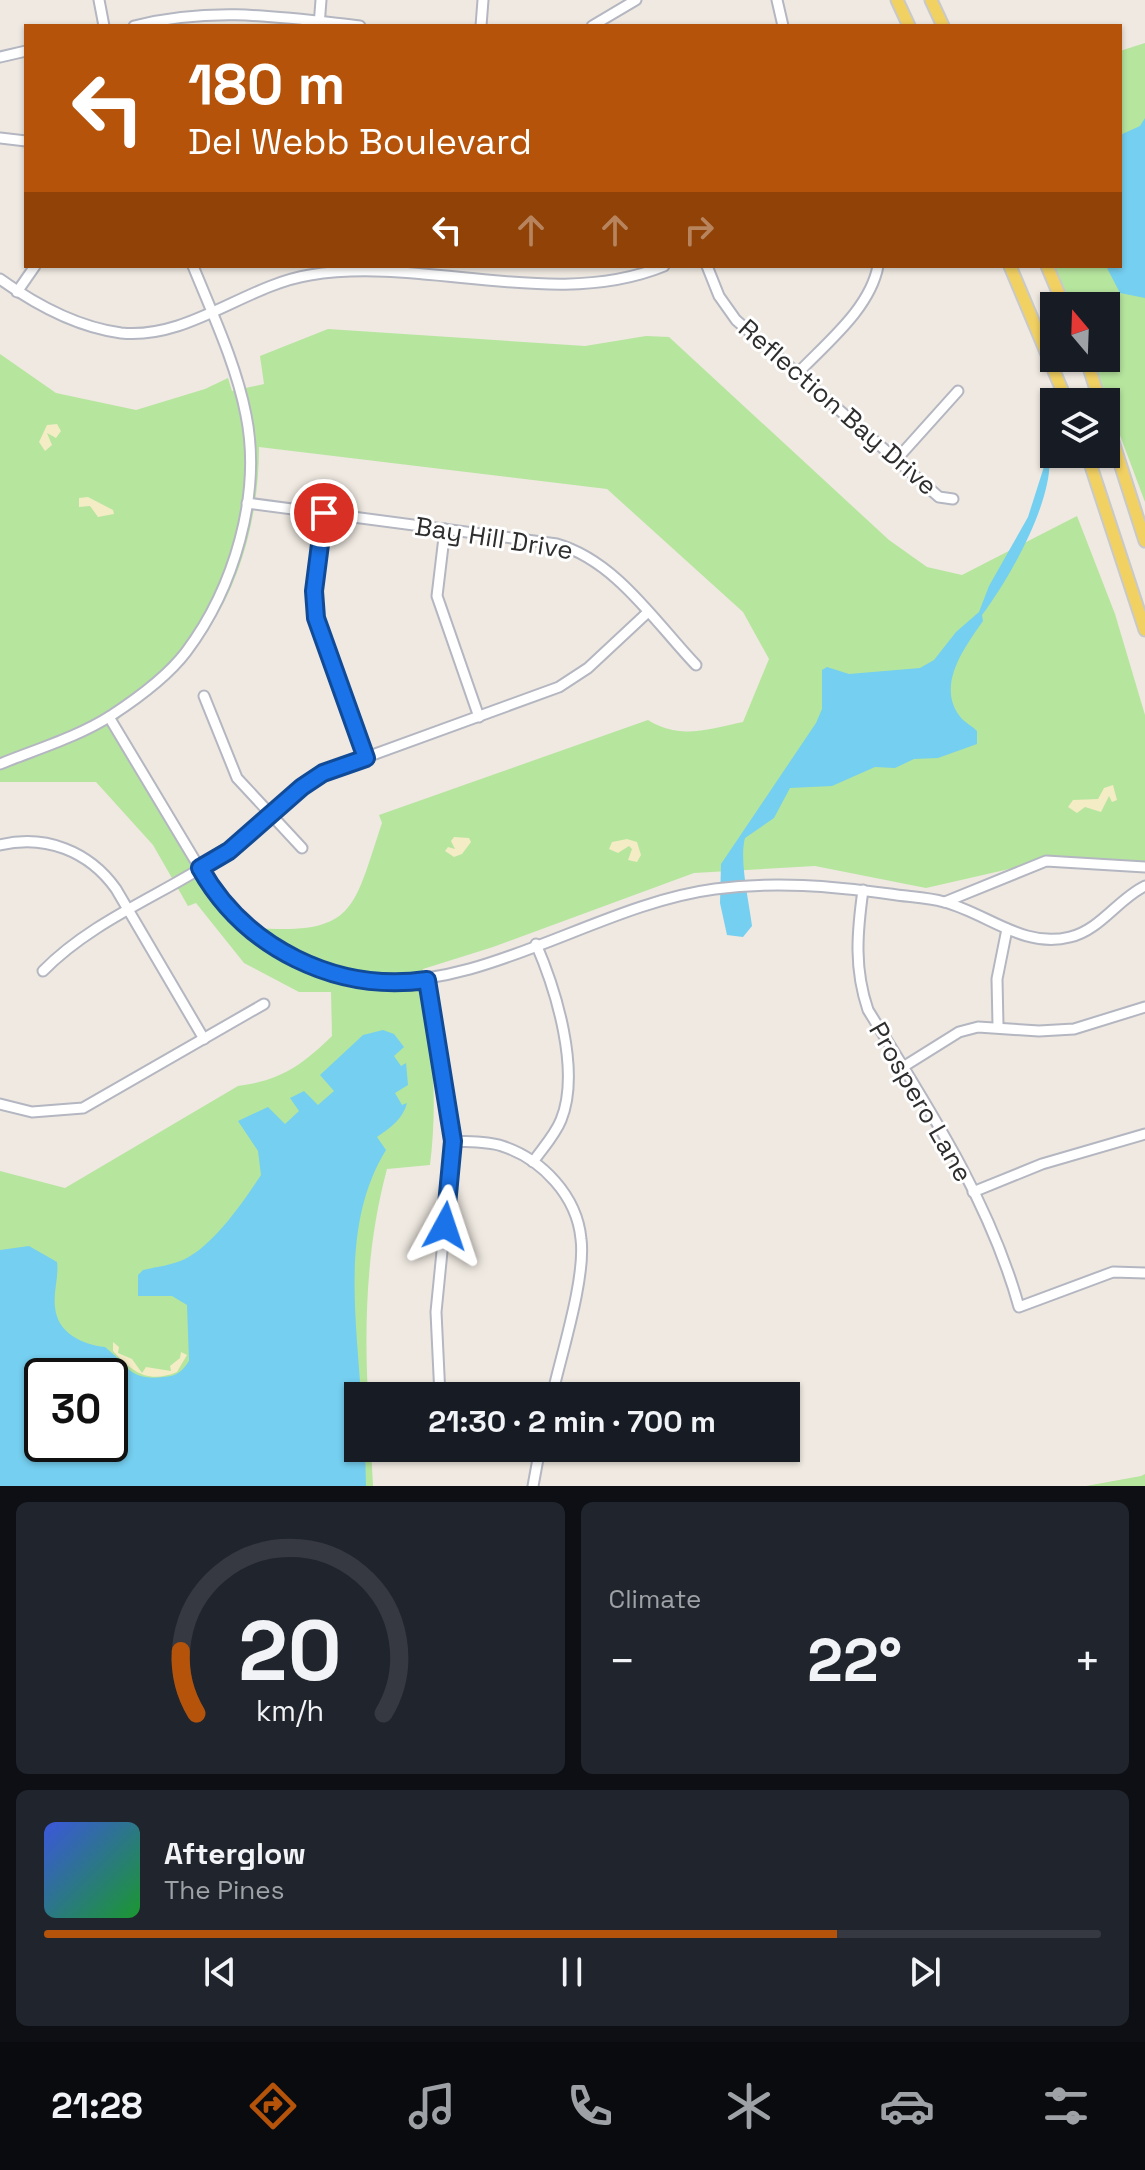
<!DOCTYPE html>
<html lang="en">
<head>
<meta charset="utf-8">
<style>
  :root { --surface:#171b24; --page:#20242c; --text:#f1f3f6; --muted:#9ea1a6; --line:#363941; --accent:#b45309 }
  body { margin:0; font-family:"Space Grotesk",sans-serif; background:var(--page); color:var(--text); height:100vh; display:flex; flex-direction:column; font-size:30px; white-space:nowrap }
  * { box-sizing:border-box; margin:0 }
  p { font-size:26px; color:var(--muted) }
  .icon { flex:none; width:44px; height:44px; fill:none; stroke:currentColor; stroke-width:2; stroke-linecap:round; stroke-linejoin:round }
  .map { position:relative; height:1486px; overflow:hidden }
  .details { display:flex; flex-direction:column; gap:16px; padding:16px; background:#0d0f14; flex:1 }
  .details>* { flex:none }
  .guide { position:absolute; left:24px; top:24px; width:1098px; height:244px; border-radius:0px; box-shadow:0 2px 6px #0004; background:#b45309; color:#fff; overflow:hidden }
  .needle { width:52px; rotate:341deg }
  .tools { position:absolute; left:1040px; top:292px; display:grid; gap:16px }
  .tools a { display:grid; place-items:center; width:80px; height:80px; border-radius:0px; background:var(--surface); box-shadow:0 2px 6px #0004; font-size:40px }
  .speed { position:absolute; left:24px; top:1358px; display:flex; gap:16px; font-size:40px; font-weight:700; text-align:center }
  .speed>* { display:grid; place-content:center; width:104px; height:104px; border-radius:50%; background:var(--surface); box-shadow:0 2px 6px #0004; line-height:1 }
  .speed .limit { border:4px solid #111; border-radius:12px; background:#fff; color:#111 }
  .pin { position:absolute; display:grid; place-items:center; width:68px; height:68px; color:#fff; margin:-34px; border:4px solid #fff; border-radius:50%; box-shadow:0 2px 8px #0007 }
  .me { position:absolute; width:88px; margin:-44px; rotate:5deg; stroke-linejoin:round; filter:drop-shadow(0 0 6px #0008) }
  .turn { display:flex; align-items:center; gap:28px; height:168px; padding:0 32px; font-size:36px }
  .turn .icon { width:104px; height:104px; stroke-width:2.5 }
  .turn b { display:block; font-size:56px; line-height:68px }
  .lanes { display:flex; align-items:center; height:76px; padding:0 32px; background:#0003; justify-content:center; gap:40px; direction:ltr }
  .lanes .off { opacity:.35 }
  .big { font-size:60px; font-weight:600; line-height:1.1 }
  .details .card { flex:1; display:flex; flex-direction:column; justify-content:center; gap:12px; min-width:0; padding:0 28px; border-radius:12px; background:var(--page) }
  .details .dial { align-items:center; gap:0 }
  .dial svg { height:208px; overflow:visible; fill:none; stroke:var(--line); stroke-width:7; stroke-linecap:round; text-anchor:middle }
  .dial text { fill:var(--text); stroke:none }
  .song { display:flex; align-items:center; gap:24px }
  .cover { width:96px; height:96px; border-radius:12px; background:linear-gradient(135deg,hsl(230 70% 55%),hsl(130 70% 35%)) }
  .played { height:8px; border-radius:4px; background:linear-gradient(90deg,var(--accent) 75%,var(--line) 75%) }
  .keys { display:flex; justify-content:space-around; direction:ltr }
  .heat { display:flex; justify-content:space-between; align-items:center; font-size:44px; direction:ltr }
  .details .tiles { flex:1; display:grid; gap:16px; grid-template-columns:1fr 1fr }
  .card:last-child { grid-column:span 2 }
  .trip { position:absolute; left:344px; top:1382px; width:456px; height:80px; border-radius:0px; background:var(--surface); box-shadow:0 2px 6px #0004; font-weight:600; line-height:80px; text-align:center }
  .dock { display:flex; height:128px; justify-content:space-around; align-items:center; background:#090b0e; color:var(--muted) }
  .dock .icon { width:56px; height:56px }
  .dock .active { color:var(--accent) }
  .dock b { font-size:36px; color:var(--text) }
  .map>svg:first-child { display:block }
</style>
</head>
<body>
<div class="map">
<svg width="1145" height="1486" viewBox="0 0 1145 1486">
  <rect width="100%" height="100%" fill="#efe9e1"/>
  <g fill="#b6e59e" fill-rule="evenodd">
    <path d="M1145,43V502L1091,358H1106V306H1070L1052,266H1120V51Z"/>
    <path d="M328,329L585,346L646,336L669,337L889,540L927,567L962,575L1077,516L1115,614L1145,715V862L1078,860L1022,866L926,888L815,866L694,873L493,947L423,969C420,995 426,1016 430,1042C435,1084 435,1124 430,1165L387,1169C367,1243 364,1320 368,1396H358V1448H371L373,1486H0V1171L65,1188L238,1086C281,1080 301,1066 332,1036L331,992H299L244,963L196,903L188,906L153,845L96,782H0V354L56,393L136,410L205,389L228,378L232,391L264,384L260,356ZM259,447L607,489L743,612L769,659L743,722C709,729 679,740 648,720L379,815L382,823C353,909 356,935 255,928L218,889L117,721C126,710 140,703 151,694C165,682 179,668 190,654C238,597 259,520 259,447ZM42,1376H110V1444H42Z"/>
    <path d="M1145,1474V1486H1086L1141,1476Z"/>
  </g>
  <g fill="#f3ecc5">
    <path d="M57,424L61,431L56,438L47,433L52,445L45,451L39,442L47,425Z"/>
    <path d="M88,497L113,510L114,514L98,517L90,506L79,507V498Z"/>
    <path d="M1113,785L1117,800L1112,802L1109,796L1101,812L1085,807L1077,813L1068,807L1073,800L1098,799L1104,788Z"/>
    <path d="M454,837L469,838L471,842L462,854L454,857L445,851L448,847L455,849L451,841Z"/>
    <path d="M627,839L637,842L641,855L637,862L628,860L632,849L629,846L618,853L609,849L612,842Z"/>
    <path d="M113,1342L119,1347L118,1353L132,1359L142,1373L146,1367L171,1371L170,1366L180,1358L181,1352L187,1355L177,1372C148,1384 132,1372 113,1351Z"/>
  </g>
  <g fill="#75cff0" fill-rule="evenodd">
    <path d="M1145,118V298L1120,293L1106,266H1120V135L1140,126Z"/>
    <path d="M1049,451C1056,497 1010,578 982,615L983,621C965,647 934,687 962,719C966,723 972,726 977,731V744L938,758L914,759L895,768L875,767L832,786L790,788L774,818L745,838C739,860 749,901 752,926L743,937L727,935L720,903L721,864L816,723L822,709V670L827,667L849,674L920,668L934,660L956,632L979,612L989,586L1028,517Z"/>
    <path d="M383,1030L394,1034L404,1047L394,1056L401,1066L406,1063L408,1085L395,1093L402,1105L407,1103C403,1119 390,1128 377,1137L386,1150C341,1223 356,1315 361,1396H358V1448H365L366,1486H0V1250L29,1246L57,1262C59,1277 53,1292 55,1307C57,1333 83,1345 105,1347C129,1366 129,1381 164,1377C176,1376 182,1372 189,1361L187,1305L172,1296H138V1275L143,1270C156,1267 173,1265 185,1259C214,1245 244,1201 261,1175L258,1151L238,1121L268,1107L285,1124L299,1111L290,1098L304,1091L318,1105L334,1091L320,1075L363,1035ZM110,1376V1444H42V1376Z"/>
  </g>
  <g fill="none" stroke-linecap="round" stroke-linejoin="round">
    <defs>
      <g id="minor">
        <path d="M99,0L104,26"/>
        <path d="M777,0L783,26"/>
        <path d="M134,26C214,6 280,17 360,26"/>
        <path d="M319,26L321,0"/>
        <path d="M481,26L483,0"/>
        <path d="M592,26L636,0"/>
        <path d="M0,57L26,51"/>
        <path d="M0,138L26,141"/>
        <path d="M707,266L719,296L736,320L939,497L953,499"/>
        <path d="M0,279C36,305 76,327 121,333C188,340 246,285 310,275C424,256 554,311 664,266"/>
        <path d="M17,292L35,266"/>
        <path d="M797,374C825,344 870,309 878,266"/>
        <path d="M896,460L958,391"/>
        <path d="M247,503L557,544C616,561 655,622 696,665"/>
        <path d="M324,513L314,591L316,618L366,758"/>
        <path d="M445,529L437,596L479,717"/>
        <path d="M204,696L237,778L302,848"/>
        <path d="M109,717L217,897C257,943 310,975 372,980C486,990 600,904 715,889C775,881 831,886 890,894C908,897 927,897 944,902C987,913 1023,949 1070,937C1100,930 1118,899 1145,886"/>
        <path d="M0,764C37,749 78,737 112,715C138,698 167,677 186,652C234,588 262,495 246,415C236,364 213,315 193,266"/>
        <path d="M0,845C45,834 89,851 116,889L204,1039"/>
        <path d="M863,890C857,933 854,969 868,1010C926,1104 989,1199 1019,1307L1113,1272L1145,1273"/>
        <path d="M945,902L1046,861L1145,867"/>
        <path d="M43,971C95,918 168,893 228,851C262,828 289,795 323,773L559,687L588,668L647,613"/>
        <path d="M427,980L453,1141L436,1312L440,1396"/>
        <path d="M998,1025L997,979L1007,929"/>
        <path d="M903,1067L959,1032L978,1027L1039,1031L1074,1029L1145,1007"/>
        <path d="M0,1104L32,1112L83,1108L264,1004"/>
        <path d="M453,1141C468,1142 487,1141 502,1146C542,1159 577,1196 581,1239C586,1278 561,1355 552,1396"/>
        <path d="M533,1162C542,1149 555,1135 561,1120C581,1071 556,990 536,944"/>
        <path d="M973,1192L1042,1164L1145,1134"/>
        <path d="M533,1486L540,1448"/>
      </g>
      <g id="major">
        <path d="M897,0L909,26"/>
        <path d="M931,0L943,26"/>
        <path d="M1010,266L1067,402"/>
        <path d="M1047,266L1064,306"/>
        <path d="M1086,358L1100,402"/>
        <path d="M1106,420L1145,541"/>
        <path d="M1087,454L1145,630"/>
      </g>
    </defs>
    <use href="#minor" stroke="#b4b7c1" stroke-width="13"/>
    <use href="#major" stroke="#c9c9c9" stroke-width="15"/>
    <use href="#minor" stroke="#fff" stroke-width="9"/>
    <use href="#major" stroke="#f2d163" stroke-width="11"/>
  </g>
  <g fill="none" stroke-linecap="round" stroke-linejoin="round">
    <defs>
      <path id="route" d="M324,513L314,591L316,618L366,758L323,773L302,787L229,851L200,868C245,948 336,993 427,980L453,1141L445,1226"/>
    </defs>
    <use href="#route" stroke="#114b97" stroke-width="20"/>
    <use href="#route" stroke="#1a73e8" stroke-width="14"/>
  </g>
  <g text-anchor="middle" stroke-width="6" stroke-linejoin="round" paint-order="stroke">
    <g font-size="26" fill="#2e2e2e" stroke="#fff">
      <text transform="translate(838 407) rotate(41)" y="9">Reflection Bay Drive</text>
      <text transform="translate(494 538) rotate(9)" y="9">Bay Hill Drive</text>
      <text transform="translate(921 1102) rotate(60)" y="9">Prospero Lane</text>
    </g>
  </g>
</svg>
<div class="tools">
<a><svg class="needle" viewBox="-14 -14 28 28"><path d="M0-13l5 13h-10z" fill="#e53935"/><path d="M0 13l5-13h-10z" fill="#9ea1a6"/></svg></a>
<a><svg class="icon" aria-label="layers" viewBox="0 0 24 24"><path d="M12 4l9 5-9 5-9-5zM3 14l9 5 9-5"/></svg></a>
</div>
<div class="speed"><div class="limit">30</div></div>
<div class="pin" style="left:324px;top:513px;background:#d93025"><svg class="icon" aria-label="arrive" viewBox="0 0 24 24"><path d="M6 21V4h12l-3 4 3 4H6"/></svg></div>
<svg class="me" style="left:445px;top:1226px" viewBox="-20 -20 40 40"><path d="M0-17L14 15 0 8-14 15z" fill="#1a73e8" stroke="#fff" stroke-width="4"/></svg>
<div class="trip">21:30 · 2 min · 700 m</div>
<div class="guide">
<div class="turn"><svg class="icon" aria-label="left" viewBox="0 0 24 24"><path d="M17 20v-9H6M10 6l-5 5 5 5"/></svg><div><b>180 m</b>Del Webb Boulevard</div></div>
<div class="lanes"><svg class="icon" aria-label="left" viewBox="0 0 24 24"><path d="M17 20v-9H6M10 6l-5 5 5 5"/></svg><svg class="icon off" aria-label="ahead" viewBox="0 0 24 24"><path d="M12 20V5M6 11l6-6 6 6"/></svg><svg class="icon off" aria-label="ahead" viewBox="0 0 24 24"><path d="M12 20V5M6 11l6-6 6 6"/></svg><svg class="icon off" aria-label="right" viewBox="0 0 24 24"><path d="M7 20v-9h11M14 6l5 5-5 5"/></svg></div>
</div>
</div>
<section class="details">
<div class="tiles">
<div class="card dial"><svg viewBox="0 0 100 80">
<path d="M14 69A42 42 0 1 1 86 69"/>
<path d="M14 69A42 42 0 0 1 8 45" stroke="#b45309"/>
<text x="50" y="56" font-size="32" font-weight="700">20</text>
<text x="50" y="72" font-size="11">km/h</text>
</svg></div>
<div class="card"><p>Climate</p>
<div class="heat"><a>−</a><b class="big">22°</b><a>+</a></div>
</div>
<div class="card">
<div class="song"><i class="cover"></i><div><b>Afterglow</b><p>The Pines</p></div></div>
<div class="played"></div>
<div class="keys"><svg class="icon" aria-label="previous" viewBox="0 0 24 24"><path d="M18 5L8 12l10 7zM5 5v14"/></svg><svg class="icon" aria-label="pause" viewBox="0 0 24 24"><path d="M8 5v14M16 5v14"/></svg><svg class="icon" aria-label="next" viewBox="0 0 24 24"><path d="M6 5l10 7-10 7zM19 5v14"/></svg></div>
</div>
</div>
</section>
<nav class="dock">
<b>21:28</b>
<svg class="icon active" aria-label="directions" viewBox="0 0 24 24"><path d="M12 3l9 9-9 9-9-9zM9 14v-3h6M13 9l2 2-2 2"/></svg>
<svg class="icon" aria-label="music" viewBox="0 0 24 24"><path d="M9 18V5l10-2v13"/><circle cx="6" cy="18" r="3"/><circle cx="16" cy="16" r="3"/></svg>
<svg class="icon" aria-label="phone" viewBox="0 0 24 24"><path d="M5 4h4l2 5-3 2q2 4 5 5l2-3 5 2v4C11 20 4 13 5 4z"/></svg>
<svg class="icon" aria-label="climate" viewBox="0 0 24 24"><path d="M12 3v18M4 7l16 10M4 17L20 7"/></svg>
<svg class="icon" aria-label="car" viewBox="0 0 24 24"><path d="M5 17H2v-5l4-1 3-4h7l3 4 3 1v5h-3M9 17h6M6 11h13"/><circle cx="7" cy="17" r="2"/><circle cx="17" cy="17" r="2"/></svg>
<svg class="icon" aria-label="filters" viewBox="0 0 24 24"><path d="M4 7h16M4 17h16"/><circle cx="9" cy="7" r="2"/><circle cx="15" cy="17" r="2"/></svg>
</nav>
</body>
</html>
